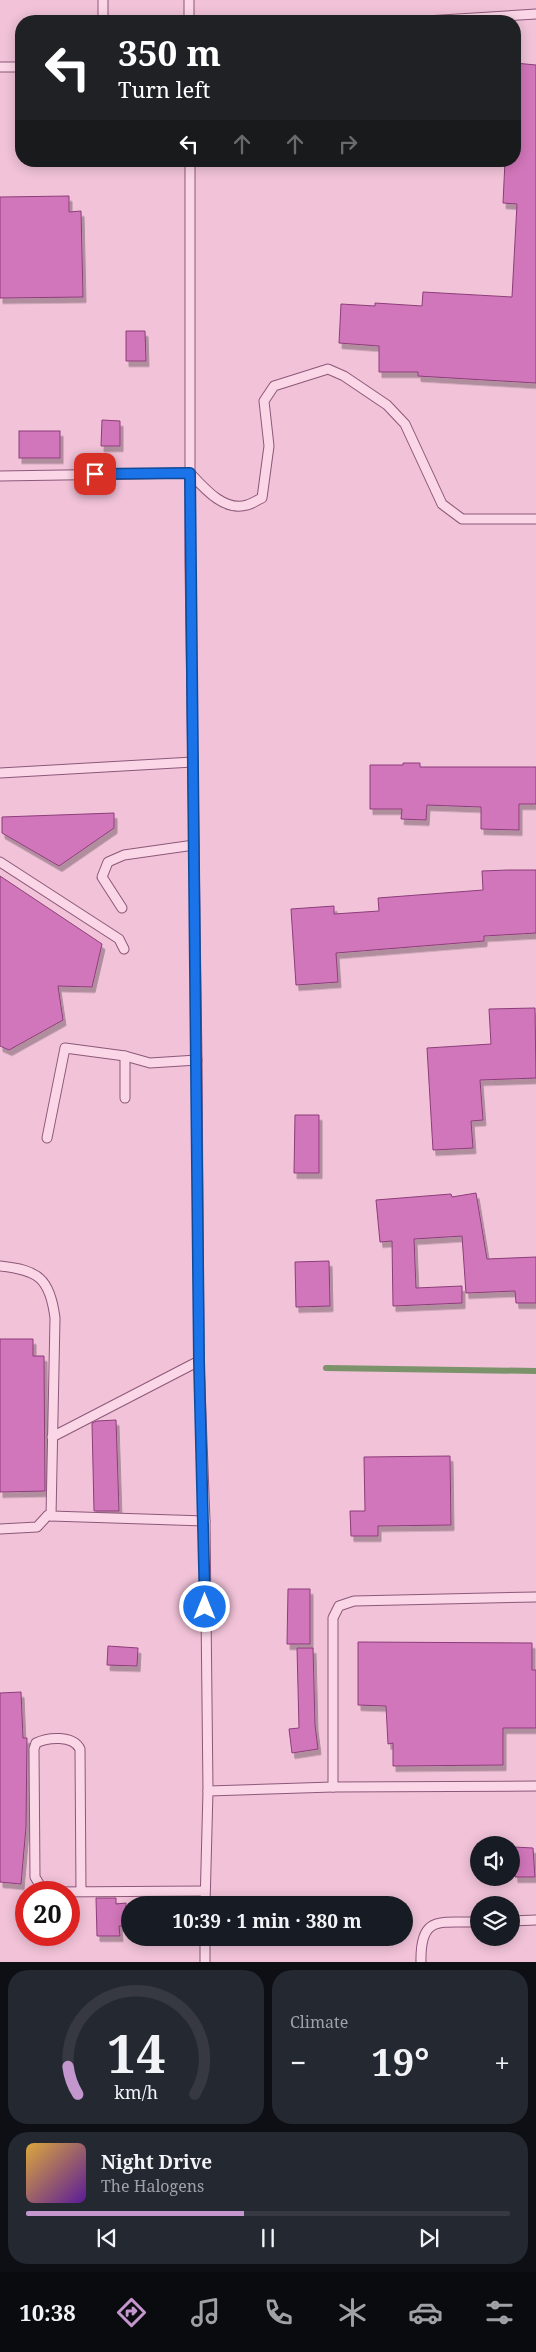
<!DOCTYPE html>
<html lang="en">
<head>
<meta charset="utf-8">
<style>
  :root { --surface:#171b24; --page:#242831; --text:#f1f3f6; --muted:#9ea1a6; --line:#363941; --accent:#c396ce }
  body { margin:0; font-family:"Noto Serif",serif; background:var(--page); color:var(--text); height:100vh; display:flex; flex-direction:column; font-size:19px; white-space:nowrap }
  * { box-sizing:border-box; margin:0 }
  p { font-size:16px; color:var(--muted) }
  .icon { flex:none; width:28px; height:28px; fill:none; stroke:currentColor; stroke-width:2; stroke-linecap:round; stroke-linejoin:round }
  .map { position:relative; height:1962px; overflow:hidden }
  .sheet { display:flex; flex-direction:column; gap:8px; padding:8px; background:#0d0f14; flex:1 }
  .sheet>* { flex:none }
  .guide { position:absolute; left:15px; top:15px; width:506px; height:152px; border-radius:20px; box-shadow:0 2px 12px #0003; background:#202124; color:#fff; overflow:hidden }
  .fabs { position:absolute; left:470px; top:1836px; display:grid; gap:10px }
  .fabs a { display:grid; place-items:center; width:50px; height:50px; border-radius:50%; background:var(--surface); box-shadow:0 2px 12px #0003; font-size:25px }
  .speed { position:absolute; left:15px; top:1881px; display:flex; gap:10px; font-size:25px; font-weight:700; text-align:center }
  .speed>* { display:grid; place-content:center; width:65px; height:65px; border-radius:50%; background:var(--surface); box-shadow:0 2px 12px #0003; line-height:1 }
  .speed .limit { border:8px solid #d22; background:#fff; color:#111 }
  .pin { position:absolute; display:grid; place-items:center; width:42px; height:42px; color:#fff; margin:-21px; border-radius:10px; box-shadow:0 2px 8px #0006 }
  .me { position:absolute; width:55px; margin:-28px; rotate:0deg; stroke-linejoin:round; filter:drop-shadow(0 0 4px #0008) }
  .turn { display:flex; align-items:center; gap:18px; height:105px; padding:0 20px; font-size:22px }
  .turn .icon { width:65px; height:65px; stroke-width:2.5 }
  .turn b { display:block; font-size:35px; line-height:42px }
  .lanes { display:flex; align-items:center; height:48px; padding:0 20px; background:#0003; justify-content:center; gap:25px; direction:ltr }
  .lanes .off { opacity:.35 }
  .big { font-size:38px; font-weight:700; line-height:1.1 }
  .sheet .widget { flex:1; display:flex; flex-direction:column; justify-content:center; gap:8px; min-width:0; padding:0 18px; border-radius:20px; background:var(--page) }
  .sheet .dial { align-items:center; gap:0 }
  .dial svg { height:130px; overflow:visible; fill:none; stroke:var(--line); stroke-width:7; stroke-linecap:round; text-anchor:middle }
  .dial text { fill:var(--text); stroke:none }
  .song { display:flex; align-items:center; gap:15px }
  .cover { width:60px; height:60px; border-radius:8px; background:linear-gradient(135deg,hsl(40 70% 55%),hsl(270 70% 35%)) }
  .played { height:5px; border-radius:2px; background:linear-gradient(90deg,var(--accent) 45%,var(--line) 45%) }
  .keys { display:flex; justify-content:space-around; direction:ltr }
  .heat { display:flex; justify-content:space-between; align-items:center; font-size:28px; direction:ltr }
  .sheet .tiles { flex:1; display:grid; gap:8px; grid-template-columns:1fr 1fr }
  .widget:last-child { grid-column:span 2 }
  .trip { position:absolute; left:121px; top:1896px; width:292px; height:50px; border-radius:25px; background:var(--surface); box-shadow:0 2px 12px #0003; font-weight:700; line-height:50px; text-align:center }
  .dock { display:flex; height:80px; justify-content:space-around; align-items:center; background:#090b0e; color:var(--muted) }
  .dock .icon { width:35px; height:35px }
  .dock .current { color:var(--accent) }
  .dock b { font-size:22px; color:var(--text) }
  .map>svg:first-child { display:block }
</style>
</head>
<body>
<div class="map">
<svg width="536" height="1962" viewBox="0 0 536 1962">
  <defs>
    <filter id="shadow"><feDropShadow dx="3" dy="5.5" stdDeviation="0" flood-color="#0004"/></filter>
  </defs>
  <rect width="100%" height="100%" fill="#f1c2d8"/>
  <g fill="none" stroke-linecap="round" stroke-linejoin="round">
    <path stroke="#7b926b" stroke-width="6" d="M326,1368L536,1371"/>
  </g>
  <g fill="#d176ba" stroke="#8c3d7a" filter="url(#shadow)">
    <path d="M515,63L536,65V383L418,376V372H379V346L339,343L341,304L375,306V303L422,306L423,292L512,297L517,204L503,203L505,161H515Z"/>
    <path d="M69,196V212L81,211L83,297L0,298V197Z"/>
    <path d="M126,331H145L146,361H126Z"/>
    <path d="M102,420L120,421V446H101Z"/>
    <rect x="19" y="431" width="41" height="27"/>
    <path d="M403,763H420V767H536V804H519V830L481,829V807L427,805L426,820L401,819L402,809H370V765H403Z"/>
    <path d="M114,813V828L59,866L2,833V817Z"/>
    <path d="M508,870H536V933L484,936V941L336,953L338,982L296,985L291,909L334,906V914L379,911L378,898L483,890L482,871Z"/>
    <path d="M0,876L102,944L92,987L58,986L63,1020L9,1050L0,1046Z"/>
    <path d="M535,1008L536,1078L480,1080L483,1120L471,1121L473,1148L433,1150L427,1048L491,1044L489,1009Z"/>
    <path d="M295,1115H319V1173H294Z"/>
    <path d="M476,1193L487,1259L536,1257V1303H516L515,1291L466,1293L462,1236L414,1239L416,1288L462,1286V1303L393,1306L392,1241L380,1242L376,1200L451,1194L452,1197Z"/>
    <path d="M329,1261L330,1306L296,1307L295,1262Z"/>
    <path d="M0,1339H33V1356H44L45,1491L0,1492Z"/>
    <path d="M116,1420L119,1511H94L92,1423L97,1421Z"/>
    <path d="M450,1456L451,1525L378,1526V1536H351L350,1511H365L364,1457Z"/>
    <path d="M288,1589H310V1644H287Z"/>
    <path d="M358,1642L532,1643V1670H536V1728H503V1765L393,1766V1743L388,1744L386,1706L358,1705Z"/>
    <path d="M108,1646L138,1648L137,1666L107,1665Z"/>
    <path d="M297,1648H313L315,1725L318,1749L292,1753L289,1729L299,1728Z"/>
    <path d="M21,1692L23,1738H27L26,1827L21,1884L0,1882V1693Z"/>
    <path d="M514,1847L533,1848L535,1877H515Z"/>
    <path d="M96,1898H116V1904L126,1903V1926H119L120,1936H97Z"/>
  </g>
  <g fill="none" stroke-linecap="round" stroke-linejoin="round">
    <defs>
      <g id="service">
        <path d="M103,0V21"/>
        <path d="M189,0V21"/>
        <path d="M426,21L536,14"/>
        <path d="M0,67H21"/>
        <path d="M190,161V564L197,1060L199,1361L205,1521L208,1791L205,1905"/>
        <path d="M0,476L190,473C204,488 224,512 247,505C252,504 257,500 262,498L269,446L264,401L274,386L328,369L344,376L387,405L405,424L442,504L462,519H536"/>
        <path d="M0,773L193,762"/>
        <path d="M0,862L119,939L124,949"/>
        <path d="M122,908L102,877L108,862L124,855L194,845"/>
        <path d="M125,1098V1056"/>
        <path d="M47,1138L65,1048L125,1056L150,1063L197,1060"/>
        <path d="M0,1266C38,1270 50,1278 55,1318L51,1516L48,1515L37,1527L0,1529"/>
        <path d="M52,1437L199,1361"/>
        <path d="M51,1516L205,1521"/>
        <path d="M333,1787V1618L339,1606L354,1601L536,1597"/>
        <path d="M208,1791L333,1787L536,1786"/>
        <path d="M81,1892L80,1749C73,1735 48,1737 36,1743L34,1749L35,1877L41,1887L53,1892L204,1891"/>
        <path d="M511,1921L536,1920"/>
        <path d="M205,1938V1962"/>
        <path d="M421,1962C420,1914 440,1923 479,1922"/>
      </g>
    </defs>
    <use href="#service" stroke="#8c5879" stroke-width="11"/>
    <use href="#service" stroke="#fbd6e7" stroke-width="9"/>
  </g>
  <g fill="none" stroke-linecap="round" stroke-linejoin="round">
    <defs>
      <path id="route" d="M95,474L190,473L199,1361L205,1607"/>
    </defs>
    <use href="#route" stroke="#114b97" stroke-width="12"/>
    <use href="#route" stroke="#1a73e8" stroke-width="9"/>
  </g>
</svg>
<div class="fabs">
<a><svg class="icon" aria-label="sound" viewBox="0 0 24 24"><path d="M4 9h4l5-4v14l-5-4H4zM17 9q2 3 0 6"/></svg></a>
<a><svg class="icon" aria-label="layers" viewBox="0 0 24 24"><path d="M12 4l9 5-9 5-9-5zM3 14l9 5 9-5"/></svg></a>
</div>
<div class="speed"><div class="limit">20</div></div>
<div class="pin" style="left:95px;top:474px;background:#d93025"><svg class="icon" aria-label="arrive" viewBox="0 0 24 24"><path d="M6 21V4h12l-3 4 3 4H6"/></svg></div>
<svg class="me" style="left:205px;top:1607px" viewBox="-20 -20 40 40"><circle r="17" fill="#1a73e8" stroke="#fff" stroke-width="3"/><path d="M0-11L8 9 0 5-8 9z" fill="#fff"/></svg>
<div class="trip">10:39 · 1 min · 380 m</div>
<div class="guide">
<div class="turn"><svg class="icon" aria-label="left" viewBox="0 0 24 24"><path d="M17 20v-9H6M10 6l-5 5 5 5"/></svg><div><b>350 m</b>Turn left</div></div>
<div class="lanes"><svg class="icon" aria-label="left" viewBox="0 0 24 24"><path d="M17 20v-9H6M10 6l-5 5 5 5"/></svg><svg class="icon off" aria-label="ahead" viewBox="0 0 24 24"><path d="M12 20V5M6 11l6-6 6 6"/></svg><svg class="icon off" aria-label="ahead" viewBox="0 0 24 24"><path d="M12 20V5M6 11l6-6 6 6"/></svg><svg class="icon off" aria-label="right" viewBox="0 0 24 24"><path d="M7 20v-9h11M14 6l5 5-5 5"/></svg></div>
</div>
</div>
<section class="sheet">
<div class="tiles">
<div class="widget dial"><svg viewBox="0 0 100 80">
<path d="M14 69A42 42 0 1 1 86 69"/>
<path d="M14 69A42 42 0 0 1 8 52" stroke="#c396ce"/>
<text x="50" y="56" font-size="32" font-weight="700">14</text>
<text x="50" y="72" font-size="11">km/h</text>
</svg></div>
<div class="widget"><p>Climate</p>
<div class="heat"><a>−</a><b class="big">19°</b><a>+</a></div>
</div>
<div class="widget">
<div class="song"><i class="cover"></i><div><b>Night Drive</b><p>The Halogens</p></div></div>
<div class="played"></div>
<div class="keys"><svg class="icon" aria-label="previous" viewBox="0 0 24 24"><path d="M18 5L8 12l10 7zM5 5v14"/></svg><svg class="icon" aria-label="pause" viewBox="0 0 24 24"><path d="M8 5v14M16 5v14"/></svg><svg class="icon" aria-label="next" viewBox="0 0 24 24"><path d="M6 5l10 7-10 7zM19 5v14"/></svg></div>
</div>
</div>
</section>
<nav class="dock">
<b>10:38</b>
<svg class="icon current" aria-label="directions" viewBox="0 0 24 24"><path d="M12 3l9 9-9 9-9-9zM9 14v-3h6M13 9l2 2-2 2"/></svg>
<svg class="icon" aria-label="music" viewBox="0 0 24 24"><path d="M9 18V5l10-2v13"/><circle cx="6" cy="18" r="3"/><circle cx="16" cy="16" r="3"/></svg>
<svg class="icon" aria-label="phone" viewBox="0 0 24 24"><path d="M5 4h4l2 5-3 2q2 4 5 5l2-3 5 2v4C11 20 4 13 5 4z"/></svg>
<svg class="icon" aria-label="climate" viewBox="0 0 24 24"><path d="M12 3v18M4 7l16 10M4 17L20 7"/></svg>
<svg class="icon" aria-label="car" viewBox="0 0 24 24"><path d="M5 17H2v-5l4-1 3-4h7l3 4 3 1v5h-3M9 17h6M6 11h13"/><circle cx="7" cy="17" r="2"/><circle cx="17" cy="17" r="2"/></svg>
<svg class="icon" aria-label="filters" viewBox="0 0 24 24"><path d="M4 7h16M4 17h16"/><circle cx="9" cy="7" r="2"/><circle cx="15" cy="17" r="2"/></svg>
</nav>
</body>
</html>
